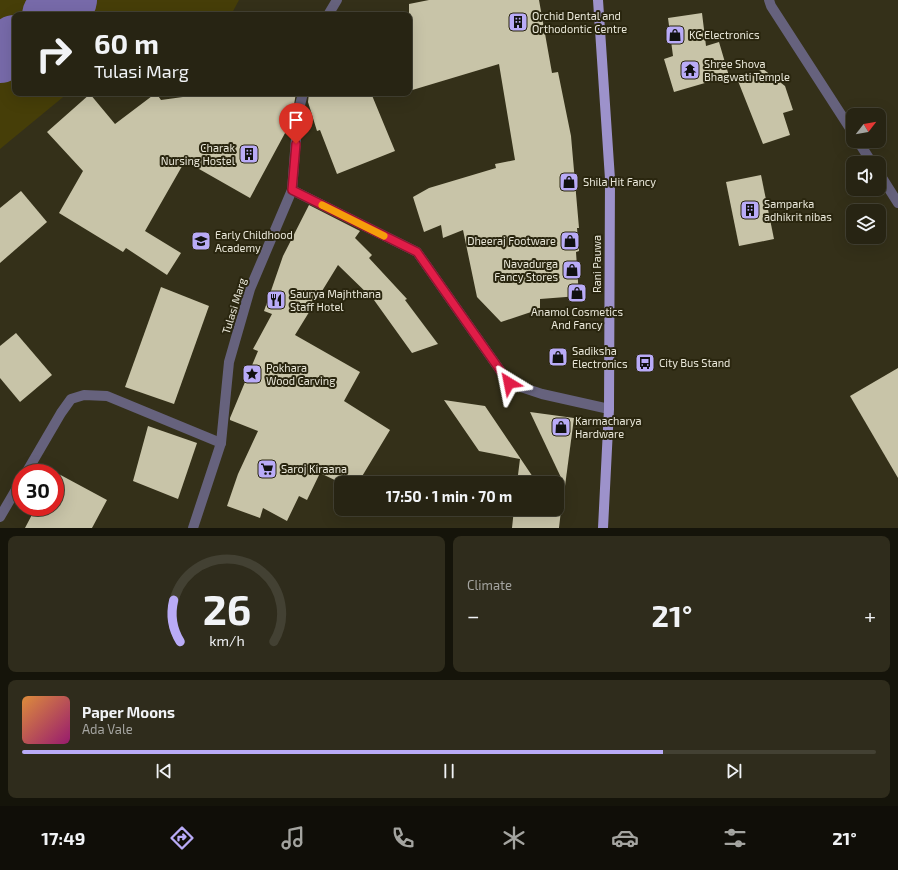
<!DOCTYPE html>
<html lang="en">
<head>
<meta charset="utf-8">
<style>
  :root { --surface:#272413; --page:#2f2c1c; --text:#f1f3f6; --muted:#a4a4a0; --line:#434133; --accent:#b9abf7 }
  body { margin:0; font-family:"Exo 2",sans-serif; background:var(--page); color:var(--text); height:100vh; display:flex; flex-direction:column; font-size:15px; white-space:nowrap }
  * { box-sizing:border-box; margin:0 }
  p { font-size:13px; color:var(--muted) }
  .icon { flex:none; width:22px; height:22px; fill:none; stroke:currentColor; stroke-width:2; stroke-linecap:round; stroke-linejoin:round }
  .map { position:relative; height:528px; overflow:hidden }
  .sheet { display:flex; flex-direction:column; gap:8px; padding:8px; background:#15140a; flex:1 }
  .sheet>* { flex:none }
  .top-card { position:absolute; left:12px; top:12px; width:400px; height:84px; border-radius:8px; box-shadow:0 4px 16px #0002,0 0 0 1px var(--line); background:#272413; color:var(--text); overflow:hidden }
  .needle { width:26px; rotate:59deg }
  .buttons { position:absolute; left:846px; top:108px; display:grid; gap:8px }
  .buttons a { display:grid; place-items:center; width:40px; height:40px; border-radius:8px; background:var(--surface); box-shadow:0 4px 16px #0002,0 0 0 1px var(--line); font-size:20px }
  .speed { position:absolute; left:12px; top:464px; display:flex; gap:8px; font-size:20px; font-weight:700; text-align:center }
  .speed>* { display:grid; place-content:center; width:52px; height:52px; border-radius:50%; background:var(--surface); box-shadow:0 4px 16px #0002,0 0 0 1px var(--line); line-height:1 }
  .speed .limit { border:6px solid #d22; background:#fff; color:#111 }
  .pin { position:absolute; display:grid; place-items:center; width:34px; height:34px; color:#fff; margin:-41px -17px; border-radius:50% 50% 50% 0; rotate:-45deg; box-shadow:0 0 4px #0007 }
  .pin .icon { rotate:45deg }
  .me { position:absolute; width:44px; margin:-22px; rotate:325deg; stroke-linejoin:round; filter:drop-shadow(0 0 3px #0008) }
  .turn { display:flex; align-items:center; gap:14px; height:84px; padding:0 16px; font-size:18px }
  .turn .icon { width:52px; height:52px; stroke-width:2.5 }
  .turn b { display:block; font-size:28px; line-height:34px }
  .big { font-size:30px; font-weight:700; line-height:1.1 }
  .sheet .widget { flex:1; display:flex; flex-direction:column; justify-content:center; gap:6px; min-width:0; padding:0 14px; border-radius:8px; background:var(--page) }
  .sheet .dial { align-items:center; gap:0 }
  .dial svg { height:104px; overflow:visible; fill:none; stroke:var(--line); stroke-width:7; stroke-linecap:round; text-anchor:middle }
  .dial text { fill:var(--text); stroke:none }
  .song { display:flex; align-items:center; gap:12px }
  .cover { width:48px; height:48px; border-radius:6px; background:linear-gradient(135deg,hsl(30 70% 55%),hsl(320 70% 35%)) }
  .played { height:4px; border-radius:2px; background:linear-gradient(90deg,var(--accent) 75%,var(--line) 75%) }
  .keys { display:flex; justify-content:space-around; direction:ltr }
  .heat { display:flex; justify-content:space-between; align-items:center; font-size:22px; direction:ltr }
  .sheet .tiles { flex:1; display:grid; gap:8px; grid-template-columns:1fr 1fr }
  .widget:last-child { grid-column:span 2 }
  .trip { position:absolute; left:334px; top:476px; width:230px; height:40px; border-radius:8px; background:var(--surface); box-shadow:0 4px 16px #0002,0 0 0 1px var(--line); font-weight:700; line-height:40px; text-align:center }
  .tabs { display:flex; height:64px; justify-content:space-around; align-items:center; background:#100e08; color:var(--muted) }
  .tabs .icon { width:28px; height:28px }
  .tabs .current { color:var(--accent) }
  .tabs b { font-size:18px; color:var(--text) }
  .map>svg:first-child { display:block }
</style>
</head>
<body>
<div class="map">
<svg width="898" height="528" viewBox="0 0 898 528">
  <rect width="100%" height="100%" fill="#343019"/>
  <path fill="#463e08" d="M0,0H239L231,15H15V93H68L0,149Z"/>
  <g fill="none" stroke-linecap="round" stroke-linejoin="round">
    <g stroke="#776aa9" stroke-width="56">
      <path d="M50,15L69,0"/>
      <path d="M0,55L15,43"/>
    </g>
  </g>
  <g fill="#c8c4a8">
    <path d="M429,0H539L552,73L558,72L571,136L579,228H577L579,251L576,252L579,296L540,299V309L501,322L477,297L463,230L443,238L441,225L424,232L413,197L429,188L496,168L495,164L515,160L499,64L409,91V4Z"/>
    <path d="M702,13L706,46L719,42L729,76L674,92L664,59L673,56L668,18Z"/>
    <path d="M763,69L785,86L793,110L783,113L790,135L763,144L738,81Z"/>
    <path d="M156,93L161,100L212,93H296L291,122L250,198L185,161L145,231L181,253L167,275L126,248L123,252L59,213L83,171L47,132L90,94L115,124Z"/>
    <path d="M309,93H371L395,151L337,174L320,130L317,131L308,102Z"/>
    <path d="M761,175L774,239L739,246L726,182Z"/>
    <path d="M21,191L47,222L0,263V208Z"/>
    <path d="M309,205L360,231L355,238L372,255L369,258L407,299L405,300L438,344L412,353L374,300L338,265L295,335L360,372L344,401L390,430L358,483H341L320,473L307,500L299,496L287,521L263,508L260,518L227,506L238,474L258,431L230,420V418L258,351L253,349L272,314L264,311L283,256Z"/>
    <path d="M161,287L209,306L174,404L125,387Z"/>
    <path d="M16,333L52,375L20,402L0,378V346Z"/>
    <path d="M898,368V478L850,396Z"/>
    <path d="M444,400L485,406L537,483H517L520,459L479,451Z"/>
    <path d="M530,412L574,418L565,486Z"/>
    <path d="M148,426L197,443L178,499L133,481Z"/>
    <path d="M55,472L107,500L92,528H25L36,507H55Z"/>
    <path d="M564,484L559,528H512L514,509H557V488Z"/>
  </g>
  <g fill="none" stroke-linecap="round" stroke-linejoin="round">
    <g stroke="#66627d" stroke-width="10">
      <path d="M769,0L771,6L853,133"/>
      <path d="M328,15L337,0"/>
      <path d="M858,141L872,163"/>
      <path d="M879,173L898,203"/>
      <path d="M292,190L417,252L509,383L542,394L609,409"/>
      <path d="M26,473L61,413L71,399L84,395L107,396L221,443"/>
      <path d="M0,517L21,481"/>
      <path d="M193,528L221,443L229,362L250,289L292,190L298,113L303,93"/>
    </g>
    <path stroke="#9d92cb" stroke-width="10" d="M598,0L610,179L609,409L603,528"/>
  </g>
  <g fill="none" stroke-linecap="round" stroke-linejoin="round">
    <defs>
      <path id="route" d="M296,144L292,190L417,252L509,383"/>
    </defs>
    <use href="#route" stroke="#92132f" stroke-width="10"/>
    <use href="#route" stroke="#e11d48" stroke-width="7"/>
    <path stroke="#f59e0b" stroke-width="7" d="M322,205L384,236"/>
  </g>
  <defs>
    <symbol id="building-square" viewBox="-11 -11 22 22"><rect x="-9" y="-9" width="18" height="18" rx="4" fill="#b9abf7" stroke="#2a260f"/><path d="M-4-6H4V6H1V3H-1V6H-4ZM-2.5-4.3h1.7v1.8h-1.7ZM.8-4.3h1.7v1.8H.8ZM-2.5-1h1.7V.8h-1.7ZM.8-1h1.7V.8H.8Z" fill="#111"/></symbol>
    <symbol id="shop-square" viewBox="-11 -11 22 22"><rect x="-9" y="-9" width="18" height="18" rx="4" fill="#b9abf7" stroke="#2a260f"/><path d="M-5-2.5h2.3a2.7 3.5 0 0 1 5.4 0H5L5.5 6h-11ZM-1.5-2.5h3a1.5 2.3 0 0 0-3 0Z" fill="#111"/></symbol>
    <symbol id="temple-square" viewBox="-11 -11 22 22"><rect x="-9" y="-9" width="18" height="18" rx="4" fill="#b9abf7" stroke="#2a260f"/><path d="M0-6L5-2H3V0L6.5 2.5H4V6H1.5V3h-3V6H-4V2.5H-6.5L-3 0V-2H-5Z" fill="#111"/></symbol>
    <symbol id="school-square" viewBox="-11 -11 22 22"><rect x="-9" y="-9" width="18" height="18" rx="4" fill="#b9abf7" stroke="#2a260f"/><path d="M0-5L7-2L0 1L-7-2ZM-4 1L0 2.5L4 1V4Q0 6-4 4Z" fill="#111"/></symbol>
    <symbol id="restaurant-square" viewBox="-11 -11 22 22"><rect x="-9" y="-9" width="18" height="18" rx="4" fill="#b9abf7" stroke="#2a260f"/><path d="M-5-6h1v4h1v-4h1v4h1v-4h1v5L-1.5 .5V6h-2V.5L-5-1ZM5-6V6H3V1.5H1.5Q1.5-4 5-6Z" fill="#111"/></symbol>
    <symbol id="bus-square" viewBox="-11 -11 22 22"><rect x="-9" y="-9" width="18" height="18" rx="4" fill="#b9abf7" stroke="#2a260f"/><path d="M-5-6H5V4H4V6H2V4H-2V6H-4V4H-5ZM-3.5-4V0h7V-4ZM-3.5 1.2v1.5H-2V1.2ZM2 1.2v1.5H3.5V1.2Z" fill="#111"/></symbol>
    <symbol id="sight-square" viewBox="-11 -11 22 22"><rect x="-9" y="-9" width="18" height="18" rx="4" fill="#b9abf7" stroke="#2a260f"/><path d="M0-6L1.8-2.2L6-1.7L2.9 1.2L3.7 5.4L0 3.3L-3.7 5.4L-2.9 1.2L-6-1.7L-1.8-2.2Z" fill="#111"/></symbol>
    <symbol id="supermarket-square" viewBox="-11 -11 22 22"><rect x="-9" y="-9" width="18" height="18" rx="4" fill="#b9abf7" stroke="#2a260f"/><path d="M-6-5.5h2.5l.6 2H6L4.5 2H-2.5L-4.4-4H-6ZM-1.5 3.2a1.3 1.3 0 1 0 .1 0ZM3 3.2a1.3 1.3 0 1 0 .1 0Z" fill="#111"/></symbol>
  </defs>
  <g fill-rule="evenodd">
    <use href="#building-square" x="507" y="11" width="22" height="22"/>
    <use href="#shop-square" x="664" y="24" width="22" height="22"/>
    <use href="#temple-square" x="679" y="59" width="22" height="22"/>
    <use href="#building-square" x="238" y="143" width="22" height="22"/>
    <use href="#shop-square" x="558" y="171" width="22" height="22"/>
    <use href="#building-square" x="739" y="199" width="22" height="22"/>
    <use href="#school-square" x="190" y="230" width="22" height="22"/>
    <use href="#shop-square" x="559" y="230" width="22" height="22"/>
    <use href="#shop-square" x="561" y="259" width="22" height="22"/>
    <use href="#shop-square" x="566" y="282" width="22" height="22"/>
    <use href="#restaurant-square" x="265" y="289" width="22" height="22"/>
    <use href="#shop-square" x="547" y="346" width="22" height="22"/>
    <use href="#bus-square" x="634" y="352" width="22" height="22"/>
    <use href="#sight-square" x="241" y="363" width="22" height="22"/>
    <use href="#shop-square" x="550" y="416" width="22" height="22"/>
    <use href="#supermarket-square" x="256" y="458" width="22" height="22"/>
  </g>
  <g text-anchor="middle" stroke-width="4" stroke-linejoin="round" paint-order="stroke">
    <g font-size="11" fill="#e9e7d9" stroke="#2a260f" text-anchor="start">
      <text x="532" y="20">Orchid Dental and<tspan x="532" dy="13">Orthodontic Centre</tspan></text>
      <text x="689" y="39">KC Electronics</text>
      <text x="704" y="68">Shree Shova<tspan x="704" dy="13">Bhagwati Temple</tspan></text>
      <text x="235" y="152" text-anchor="end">Charak<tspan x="235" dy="13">Nursing Hostel</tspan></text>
      <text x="583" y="186">Shila Hit Fancy</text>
      <text x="764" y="208">Samparka<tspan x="764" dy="13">adhikrit nibas</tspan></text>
      <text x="215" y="239">Early Childhood<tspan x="215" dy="13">Academy</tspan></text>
      <text x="556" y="245" text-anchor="end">Dheeraj Footware</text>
      <text x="558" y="268" text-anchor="end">Navadurga<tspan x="558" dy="13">Fancy Stores</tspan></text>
      <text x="290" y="298">Saurya Majhthana<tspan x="290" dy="13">Staff Hotel</tspan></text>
      <text x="577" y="316" text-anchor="middle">Anamol Cosmetics<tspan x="577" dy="13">And Fancy</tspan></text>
      <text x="572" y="355">Sadiksha<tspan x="572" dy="13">Electronics</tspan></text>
      <text x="659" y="367">City Bus Stand</text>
      <text x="266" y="372">Pokhara<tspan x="266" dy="13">Wood Carving</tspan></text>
      <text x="575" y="425">Karmacharya<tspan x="575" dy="13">Hardware</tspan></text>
      <text x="281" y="473">Saroj Kiraana</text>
    </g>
    <g font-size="11" fill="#e9e7d9" stroke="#2a260f">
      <text transform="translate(597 264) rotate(-90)" y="4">Rani Pauwa</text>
      <text transform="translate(234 306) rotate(-73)" y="4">Tulasi Marg</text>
    </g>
  </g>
</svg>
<div class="buttons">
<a><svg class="needle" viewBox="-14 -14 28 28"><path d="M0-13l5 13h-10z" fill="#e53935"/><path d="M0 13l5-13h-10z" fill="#a4a4a0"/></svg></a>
<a><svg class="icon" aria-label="sound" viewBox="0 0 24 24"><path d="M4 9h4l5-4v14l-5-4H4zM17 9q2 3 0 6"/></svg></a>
<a><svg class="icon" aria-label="layers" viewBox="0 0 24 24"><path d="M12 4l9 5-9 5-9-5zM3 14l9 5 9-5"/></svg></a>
</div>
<div class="speed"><div class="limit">30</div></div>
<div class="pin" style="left:296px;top:144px;background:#d93025"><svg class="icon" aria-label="arrive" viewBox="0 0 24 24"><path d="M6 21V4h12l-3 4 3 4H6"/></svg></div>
<svg class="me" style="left:509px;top:383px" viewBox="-20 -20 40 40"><path d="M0-17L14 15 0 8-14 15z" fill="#e11d48" stroke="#fff" stroke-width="4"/></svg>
<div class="trip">17:50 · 1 min · 70 m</div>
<div class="top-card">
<div class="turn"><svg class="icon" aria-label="right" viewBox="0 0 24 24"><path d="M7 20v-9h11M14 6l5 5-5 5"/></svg><div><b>60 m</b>Tulasi Marg</div></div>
</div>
</div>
<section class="sheet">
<div class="tiles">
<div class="widget dial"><svg viewBox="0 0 100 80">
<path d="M14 69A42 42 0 1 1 86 69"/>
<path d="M14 69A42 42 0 0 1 9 37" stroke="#b9abf7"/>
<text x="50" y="56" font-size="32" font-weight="700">26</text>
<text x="50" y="72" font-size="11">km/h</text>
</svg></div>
<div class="widget"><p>Climate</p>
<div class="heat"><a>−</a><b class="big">21°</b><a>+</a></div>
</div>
<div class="widget">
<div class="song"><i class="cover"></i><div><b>Paper Moons</b><p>Ada Vale</p></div></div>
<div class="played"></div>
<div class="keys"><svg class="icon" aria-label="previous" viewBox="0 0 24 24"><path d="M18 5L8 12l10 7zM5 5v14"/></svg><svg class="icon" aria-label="pause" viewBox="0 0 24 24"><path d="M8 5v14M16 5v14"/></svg><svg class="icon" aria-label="next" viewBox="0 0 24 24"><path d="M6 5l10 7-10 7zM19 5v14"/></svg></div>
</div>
</div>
</section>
<nav class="tabs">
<b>17:49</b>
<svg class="icon current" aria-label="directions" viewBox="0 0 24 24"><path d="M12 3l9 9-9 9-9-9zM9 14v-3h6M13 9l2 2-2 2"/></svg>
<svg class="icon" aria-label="music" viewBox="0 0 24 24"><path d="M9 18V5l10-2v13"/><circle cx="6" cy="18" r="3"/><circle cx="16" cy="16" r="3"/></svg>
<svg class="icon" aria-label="phone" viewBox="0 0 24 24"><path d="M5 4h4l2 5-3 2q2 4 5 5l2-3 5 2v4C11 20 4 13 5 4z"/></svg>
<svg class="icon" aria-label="climate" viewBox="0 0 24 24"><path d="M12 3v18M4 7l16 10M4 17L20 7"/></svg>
<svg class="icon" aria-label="car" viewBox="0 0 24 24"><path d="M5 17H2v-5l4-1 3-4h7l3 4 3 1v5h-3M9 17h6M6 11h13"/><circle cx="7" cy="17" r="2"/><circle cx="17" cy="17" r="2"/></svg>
<svg class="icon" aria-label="filters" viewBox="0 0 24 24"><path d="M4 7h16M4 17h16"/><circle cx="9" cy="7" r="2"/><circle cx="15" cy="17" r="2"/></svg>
<b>21°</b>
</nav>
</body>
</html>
